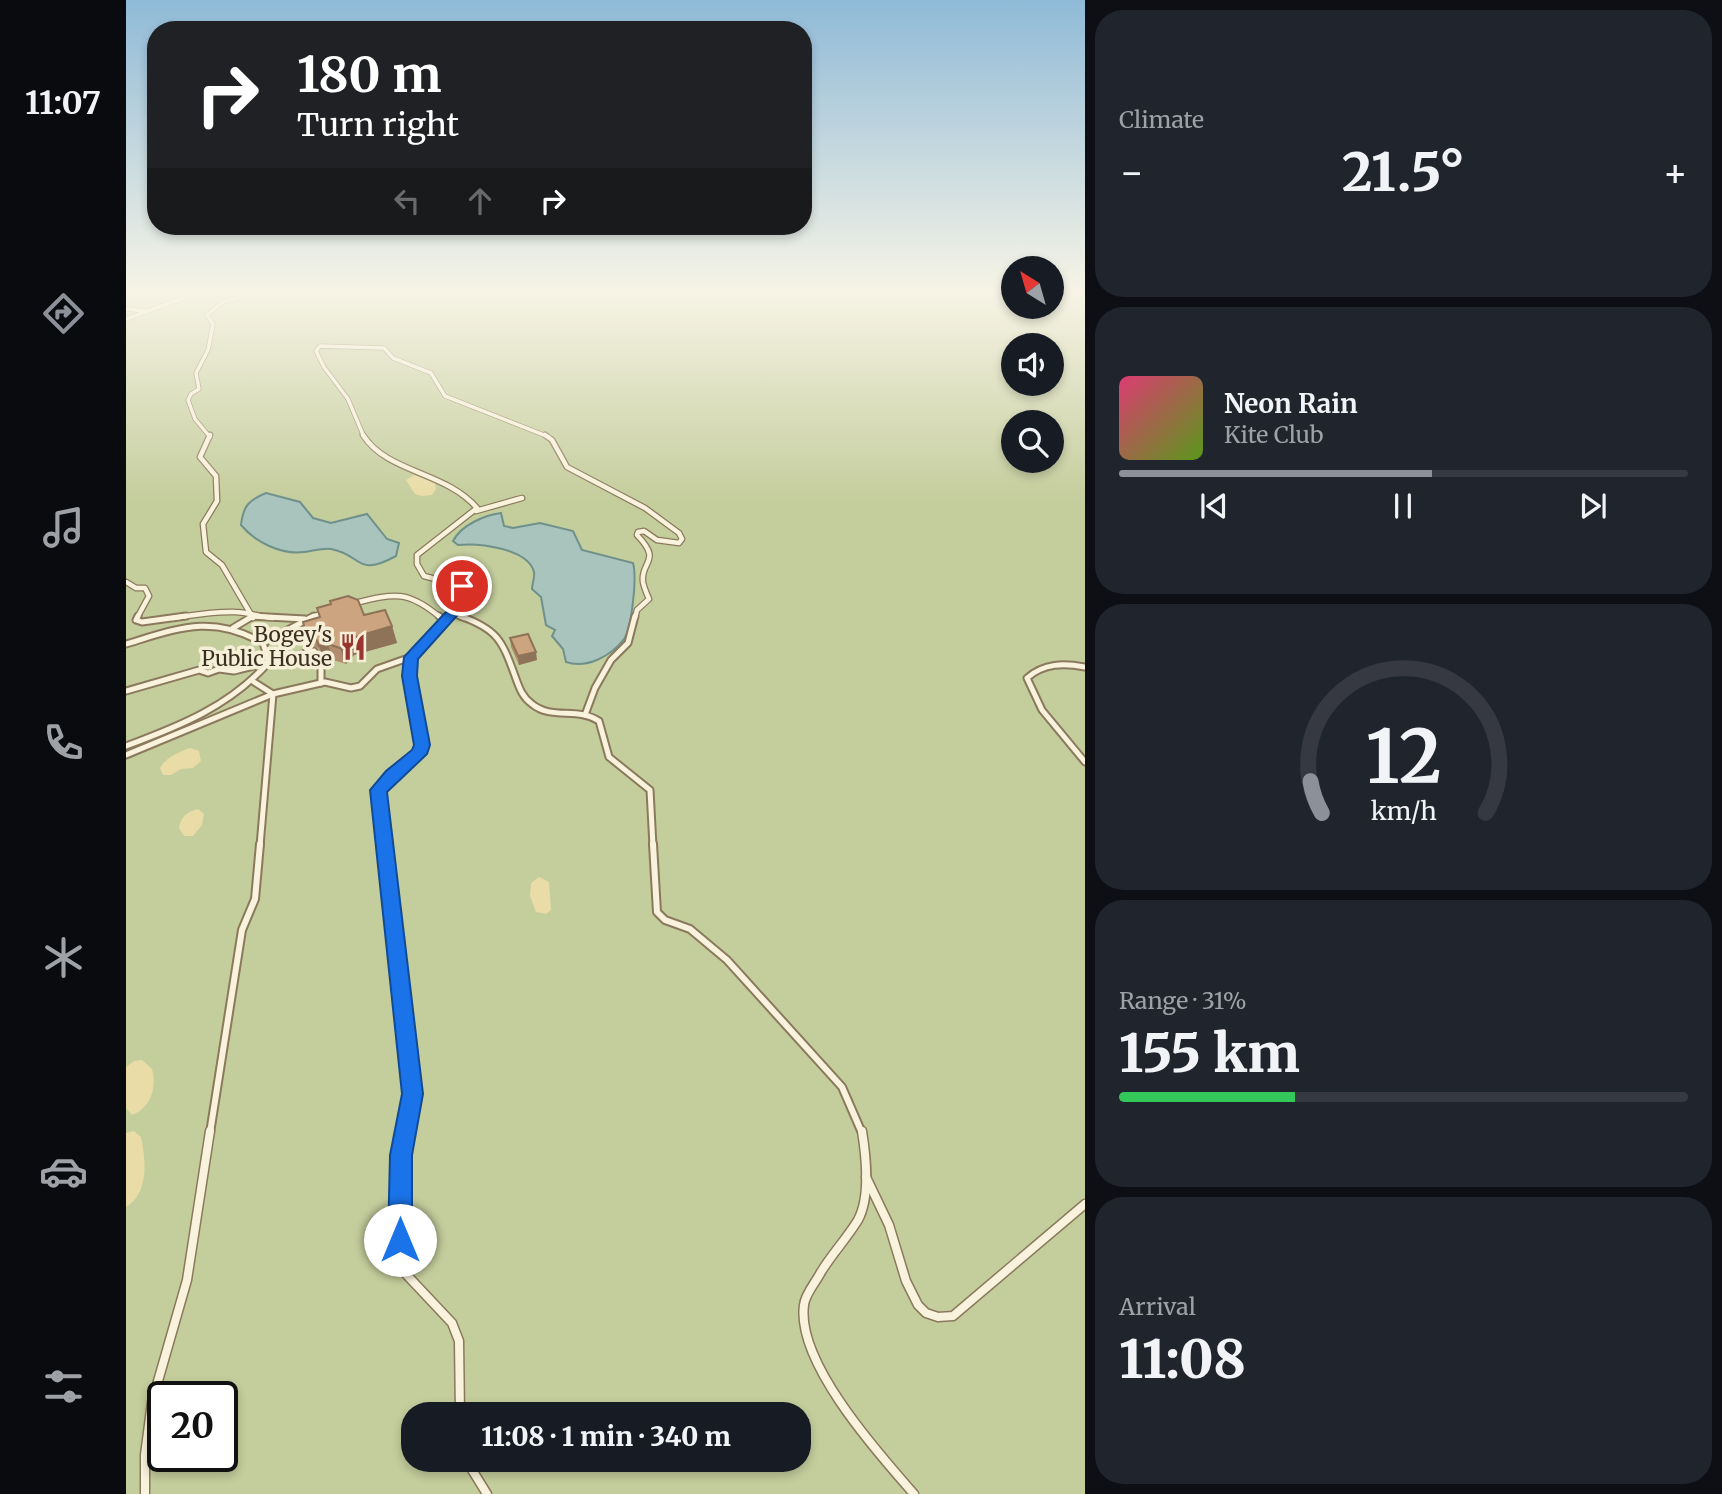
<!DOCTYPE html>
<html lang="en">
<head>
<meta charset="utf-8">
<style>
  :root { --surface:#171b24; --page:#20242c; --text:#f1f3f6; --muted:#9ea1a6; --line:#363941; --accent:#8c9099 }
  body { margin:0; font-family:Merriweather,serif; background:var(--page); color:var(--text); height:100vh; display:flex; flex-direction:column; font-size:26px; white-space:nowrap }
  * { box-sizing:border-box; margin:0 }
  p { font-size:23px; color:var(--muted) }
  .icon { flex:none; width:38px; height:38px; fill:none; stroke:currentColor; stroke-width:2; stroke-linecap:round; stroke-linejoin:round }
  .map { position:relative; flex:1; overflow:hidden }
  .details { display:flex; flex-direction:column; gap:10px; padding:10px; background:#0d0f14; width:637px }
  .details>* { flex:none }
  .hud { position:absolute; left:21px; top:21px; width:665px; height:214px; border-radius:28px; box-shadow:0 4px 10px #0003; background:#202124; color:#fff; overflow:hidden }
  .needle { width:46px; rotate:323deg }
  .tools { position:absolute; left:875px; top:256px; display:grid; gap:14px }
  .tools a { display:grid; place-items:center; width:63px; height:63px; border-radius:50%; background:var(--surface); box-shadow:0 4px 10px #0003; font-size:35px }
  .speed { position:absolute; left:21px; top:1381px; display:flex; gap:14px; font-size:35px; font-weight:700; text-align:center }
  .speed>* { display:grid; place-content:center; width:91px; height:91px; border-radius:50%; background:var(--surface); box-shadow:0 4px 10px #0003; line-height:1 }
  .speed .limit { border:4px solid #111; border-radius:10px; background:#fff; color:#111 }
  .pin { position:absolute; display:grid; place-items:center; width:60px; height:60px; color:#fff; margin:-30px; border:4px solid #fff; border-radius:50%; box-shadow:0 2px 7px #0007 }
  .me { position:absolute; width:77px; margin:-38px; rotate:0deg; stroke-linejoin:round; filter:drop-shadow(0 0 5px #0008) }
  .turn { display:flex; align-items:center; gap:24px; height:147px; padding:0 35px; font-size:32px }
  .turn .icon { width:91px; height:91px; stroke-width:2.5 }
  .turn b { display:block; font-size:49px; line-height:60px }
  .lanes { display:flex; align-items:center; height:66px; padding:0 35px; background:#0003; justify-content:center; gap:35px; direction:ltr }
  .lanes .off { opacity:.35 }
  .big { font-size:52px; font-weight:800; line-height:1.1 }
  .details .card { flex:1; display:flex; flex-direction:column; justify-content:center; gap:10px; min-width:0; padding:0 24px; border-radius:28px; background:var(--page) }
  .details .dial { align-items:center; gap:0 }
  .dial svg { height:182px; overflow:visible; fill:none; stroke:var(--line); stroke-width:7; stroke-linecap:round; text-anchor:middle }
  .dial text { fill:var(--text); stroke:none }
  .song { display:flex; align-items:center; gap:21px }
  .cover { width:84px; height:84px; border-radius:10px; background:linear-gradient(135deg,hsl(340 70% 55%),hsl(90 70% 35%)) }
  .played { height:7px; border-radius:4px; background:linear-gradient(90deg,var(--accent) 55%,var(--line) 55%) }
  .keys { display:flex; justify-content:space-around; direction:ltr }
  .heat { display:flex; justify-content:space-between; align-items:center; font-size:38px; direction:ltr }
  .charge { height:10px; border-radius:5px; background:linear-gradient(90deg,#34c759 31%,var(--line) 0) }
  .trip { position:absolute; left:275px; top:1402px; width:410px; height:70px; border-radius:28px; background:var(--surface); box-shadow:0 4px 10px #0003; font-weight:800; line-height:70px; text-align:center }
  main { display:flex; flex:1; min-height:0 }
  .tabs { display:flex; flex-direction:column; width:126px; justify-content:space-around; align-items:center; background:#090b0e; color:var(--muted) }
  .tabs .icon { width:49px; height:49px }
  .tabs .selected { color:var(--accent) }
  .tabs b { font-size:32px; color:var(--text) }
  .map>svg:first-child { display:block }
</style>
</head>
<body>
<main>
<nav class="tabs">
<b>11:07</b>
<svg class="icon selected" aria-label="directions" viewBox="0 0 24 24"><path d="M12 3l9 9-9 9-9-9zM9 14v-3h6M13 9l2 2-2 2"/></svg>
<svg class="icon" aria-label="music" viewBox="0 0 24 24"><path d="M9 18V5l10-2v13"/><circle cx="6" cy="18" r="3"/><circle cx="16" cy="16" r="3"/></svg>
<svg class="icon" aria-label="phone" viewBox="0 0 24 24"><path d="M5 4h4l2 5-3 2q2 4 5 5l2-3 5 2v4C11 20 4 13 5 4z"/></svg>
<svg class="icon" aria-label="climate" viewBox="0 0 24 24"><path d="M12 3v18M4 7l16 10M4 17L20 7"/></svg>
<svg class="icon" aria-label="car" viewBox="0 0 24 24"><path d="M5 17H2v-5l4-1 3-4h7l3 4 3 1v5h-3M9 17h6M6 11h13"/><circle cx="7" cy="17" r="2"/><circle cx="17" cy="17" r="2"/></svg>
<svg class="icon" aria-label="filters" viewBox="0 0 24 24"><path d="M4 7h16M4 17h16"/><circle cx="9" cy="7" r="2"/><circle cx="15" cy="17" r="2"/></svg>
</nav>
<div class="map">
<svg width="959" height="1494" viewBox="0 0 959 1494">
  <rect width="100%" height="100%" fill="#eee6c8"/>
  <path fill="#c4cd9c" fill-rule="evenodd" d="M0,293H887V306H926V293H959V1494H0ZM887,345H926V383H887ZM887,422H926V460H887ZM37,1396H96V1456H37ZM287,1414H672V1460H287Z"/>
  <g fill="#e9dca6">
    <path d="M288,475L309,483L310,489L306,495L296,496L289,494L280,480Z"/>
    <path d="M64,748L73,751L75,761L67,768L55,769L45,775H37L34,768C40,757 53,752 64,748Z"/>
    <path d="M72,809L78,814L76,825L67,836H58L53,828C54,817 62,811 72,809Z"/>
    <path d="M413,877L423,882L425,910L420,914L410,912L404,896L405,883Z"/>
    <path d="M16,1060L26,1069C31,1087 25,1108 6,1115L0,1108V1067L8,1061Z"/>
    <path d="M8,1131L15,1137C20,1161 23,1193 0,1207V1133Z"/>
  </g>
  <g fill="#a9c3bd" stroke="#6f918b" stroke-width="2">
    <path d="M140,493L174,502L187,518L205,523L241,514L261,539L273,543L270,556C230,578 237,555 205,549C196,548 187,551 178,552C155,555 129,542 115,525C117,506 123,500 140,493Z"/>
    <path d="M375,513L378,526L387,528L414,523L447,531L456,550L507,563C511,577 506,627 498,639C485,656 461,669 440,662L437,649L426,636L429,630L420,625L415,597L406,589C406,584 409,577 408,572C402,548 352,543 332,545L327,541C335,525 359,515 375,513Z"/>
  </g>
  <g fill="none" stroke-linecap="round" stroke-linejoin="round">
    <defs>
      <g id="lane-far4">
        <path d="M0,309L20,311"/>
        <path d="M0,319L71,293"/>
        <path d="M84,437L69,419L62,400L65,394L73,389L70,373L82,350L87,324L81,315L97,302L127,293"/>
        <path d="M238,437L222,399L198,367L190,351L194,346L258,348L267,358L305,373L319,396L423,437"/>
      </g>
      <g id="lane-far3">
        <path d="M84,435L74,457L90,476L91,501L77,524L80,552L96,565L127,618"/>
        <path d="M237,435C261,473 319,471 351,508L291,555V564L298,576L336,586L340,599L322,618"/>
        <path d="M419,435L426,440L441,467L519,508L553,533L556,539L553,543L531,540L518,531L512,532L511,535C537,562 514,561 517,582C518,588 521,594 523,599L511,610L509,618"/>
        <path d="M350,511L396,498"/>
        <path d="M0,582L10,588H19L23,596L11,618"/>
        <path d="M229,603C269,593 282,590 315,618"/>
        <path d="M328,614L338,618"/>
        <path d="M47,618C68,615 88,611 109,612C121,612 134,617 147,618"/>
        <path d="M183,618L200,612"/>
      </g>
      <g id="lane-far2">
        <path d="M12,616L10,620L16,622L60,616"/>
        <path d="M125,616L179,619"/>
        <path d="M313,616L320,622"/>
        <path d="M334,616C371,629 376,640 389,676C393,687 396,697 406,704C425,720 452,707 473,721L483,757L524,790L527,846"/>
        <path d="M107,628L127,616"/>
        <path d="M137,643L188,616"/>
        <path d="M0,644C53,628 86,614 137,643L143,662C104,706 54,726 0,746"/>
        <path d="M959,667C938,663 918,663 901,678L916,710L959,762"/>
        <path d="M128,682L147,694L134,846"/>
        <path d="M0,691L73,670L82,673L93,669L108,671L188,651L195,667V683"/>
        <path d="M459,715L469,688L485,660L502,643L509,616"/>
        <path d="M0,755L147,694L199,682L225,688L234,686L251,669L285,657"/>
        <path d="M259,846L253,790L288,758L296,745L284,676L285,657L324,616"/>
      </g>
      <g id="lane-far1">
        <path d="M259,844L287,1094L279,1133"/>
        <path d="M527,844L531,912L539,920L564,929L601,960L716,1087L736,1133"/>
        <path d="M84,1133L116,930L129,899L134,844"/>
      </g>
      <g id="lane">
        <path d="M280,1131L275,1155L274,1240L278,1272L326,1323L333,1341L334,1414"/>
        <path d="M736,1131C740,1156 745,1196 732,1220C721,1238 706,1254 695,1272C690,1282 679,1294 678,1305C670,1362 752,1453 788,1494"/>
        <path d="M740,1177L763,1225L780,1281L792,1305L800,1313L812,1317L827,1316L959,1204"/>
        <path d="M340,1460L361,1494"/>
        <path d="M19,1494V1455L26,1402L61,1280L84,1131"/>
      </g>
    </defs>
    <use href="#lane-far4" stroke="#8b795d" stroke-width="5"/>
    <use href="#lane-far3" stroke="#8b795d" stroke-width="7"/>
    <use href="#lane-far2" stroke="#8b795d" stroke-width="9"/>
    <use href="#lane-far1" stroke="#8b795d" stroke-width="10"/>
    <use href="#lane" stroke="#8b795d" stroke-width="11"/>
    <use href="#lane-far4" stroke="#f9f2dc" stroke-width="3.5"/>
    <use href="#lane-far3" stroke="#f9f2dc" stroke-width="4.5"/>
    <use href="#lane-far2" stroke="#f9f2dc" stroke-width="5"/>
    <use href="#lane-far1" stroke="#f9f2dc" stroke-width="6"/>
    <use href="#lane" stroke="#f9f2dc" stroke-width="8"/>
  </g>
  <g fill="#af8d6d">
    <path d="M238,615L266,626L271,643L228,655L220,664L207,660L199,663L192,648L185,646L177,622L194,617Z"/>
    <path d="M384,638L411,660L393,665L385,647Z"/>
  </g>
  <g fill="#8f7359">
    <path d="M266,626L271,643L228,655L220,664L214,648L223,639Z"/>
    <path d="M202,644L207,660L199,663L193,646Z"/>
    <path d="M410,652L411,660L393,665L392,656Z"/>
  </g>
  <g fill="#cca47f" stroke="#8f7359" stroke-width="2">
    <path d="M222,596L232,600L238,615L259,610L266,626L223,639L214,648L202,644L193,646L187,632L179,630L177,622L194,617L191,608L205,604L204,601Z"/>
    <path d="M402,634L410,652L392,656L384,638Z"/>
  </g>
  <linearGradient id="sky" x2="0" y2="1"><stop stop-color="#8fbad7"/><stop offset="0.58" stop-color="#f7f4e6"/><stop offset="1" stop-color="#f7f4e6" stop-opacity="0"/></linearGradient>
  <rect width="959" height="502" fill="url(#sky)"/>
  <path fill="#1a73e8" stroke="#114b97" stroke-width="2" d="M336,582L343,586L346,599L292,659L291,676L304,745L301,754L261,792L297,1094L286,1155V1240L283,1248L274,1252L266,1248L262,1240L264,1155L276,1094L244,790L260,771L286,750L288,745L276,676L278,657L333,598L329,586Z"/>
  <defs>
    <symbol id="restaurant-bare" viewBox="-9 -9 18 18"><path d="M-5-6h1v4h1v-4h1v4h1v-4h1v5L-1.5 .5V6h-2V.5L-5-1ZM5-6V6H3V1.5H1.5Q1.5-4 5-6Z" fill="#99352e" stroke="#f6efd8" stroke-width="2.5" paint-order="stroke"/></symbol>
  </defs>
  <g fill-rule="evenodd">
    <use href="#restaurant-bare" x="208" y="628" width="38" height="38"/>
  </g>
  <g text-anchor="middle" stroke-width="7" stroke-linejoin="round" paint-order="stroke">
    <g font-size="21" fill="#3b2f20" stroke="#f6efd8" text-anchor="end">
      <text x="206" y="642">Bogey's<tspan x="206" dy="24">Public House</tspan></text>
    </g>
  </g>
</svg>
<div class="tools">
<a><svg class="needle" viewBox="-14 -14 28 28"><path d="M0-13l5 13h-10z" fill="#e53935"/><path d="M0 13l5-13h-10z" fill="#9ea1a6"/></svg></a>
<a><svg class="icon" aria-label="sound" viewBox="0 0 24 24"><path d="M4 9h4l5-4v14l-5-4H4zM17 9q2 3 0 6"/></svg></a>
<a><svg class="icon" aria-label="search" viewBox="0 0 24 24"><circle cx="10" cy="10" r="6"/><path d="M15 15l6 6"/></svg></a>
</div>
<div class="speed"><div class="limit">20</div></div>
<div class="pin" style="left:336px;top:586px;background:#d93025"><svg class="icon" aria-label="arrive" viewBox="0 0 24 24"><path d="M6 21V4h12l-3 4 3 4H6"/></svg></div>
<svg class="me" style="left:274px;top:1240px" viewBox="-20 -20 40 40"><circle r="19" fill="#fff"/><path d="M0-13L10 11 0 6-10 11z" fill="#1a73e8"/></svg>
<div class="trip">11:08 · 1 min · 340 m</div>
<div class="hud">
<div class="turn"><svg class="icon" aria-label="right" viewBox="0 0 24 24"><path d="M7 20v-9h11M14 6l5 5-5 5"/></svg><div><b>180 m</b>Turn right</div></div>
<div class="lanes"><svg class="icon off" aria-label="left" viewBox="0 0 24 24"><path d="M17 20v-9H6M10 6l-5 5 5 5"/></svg><svg class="icon off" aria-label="ahead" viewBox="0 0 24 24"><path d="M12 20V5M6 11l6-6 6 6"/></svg><svg class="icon" aria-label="right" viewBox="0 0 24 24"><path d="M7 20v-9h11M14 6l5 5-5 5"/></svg></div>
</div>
</div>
<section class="details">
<div class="card"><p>Climate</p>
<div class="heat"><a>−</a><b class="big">21.5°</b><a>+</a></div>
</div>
<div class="card">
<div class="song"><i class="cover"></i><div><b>Neon Rain</b><p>Kite Club</p></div></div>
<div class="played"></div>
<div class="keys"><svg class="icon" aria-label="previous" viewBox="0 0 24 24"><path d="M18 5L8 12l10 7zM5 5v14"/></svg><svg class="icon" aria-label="pause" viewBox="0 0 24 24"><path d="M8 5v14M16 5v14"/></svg><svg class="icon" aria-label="next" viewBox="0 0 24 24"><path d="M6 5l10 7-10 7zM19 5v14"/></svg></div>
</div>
<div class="card dial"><svg viewBox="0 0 100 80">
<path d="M14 69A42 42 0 1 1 86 69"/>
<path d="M14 69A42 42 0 0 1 9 55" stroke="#8c9099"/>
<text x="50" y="56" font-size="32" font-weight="700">12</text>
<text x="50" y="72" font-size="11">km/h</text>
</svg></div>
<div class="card"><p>Range · 31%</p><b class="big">155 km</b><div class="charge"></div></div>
<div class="card"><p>Arrival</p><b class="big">11:08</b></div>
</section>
</main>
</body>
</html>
